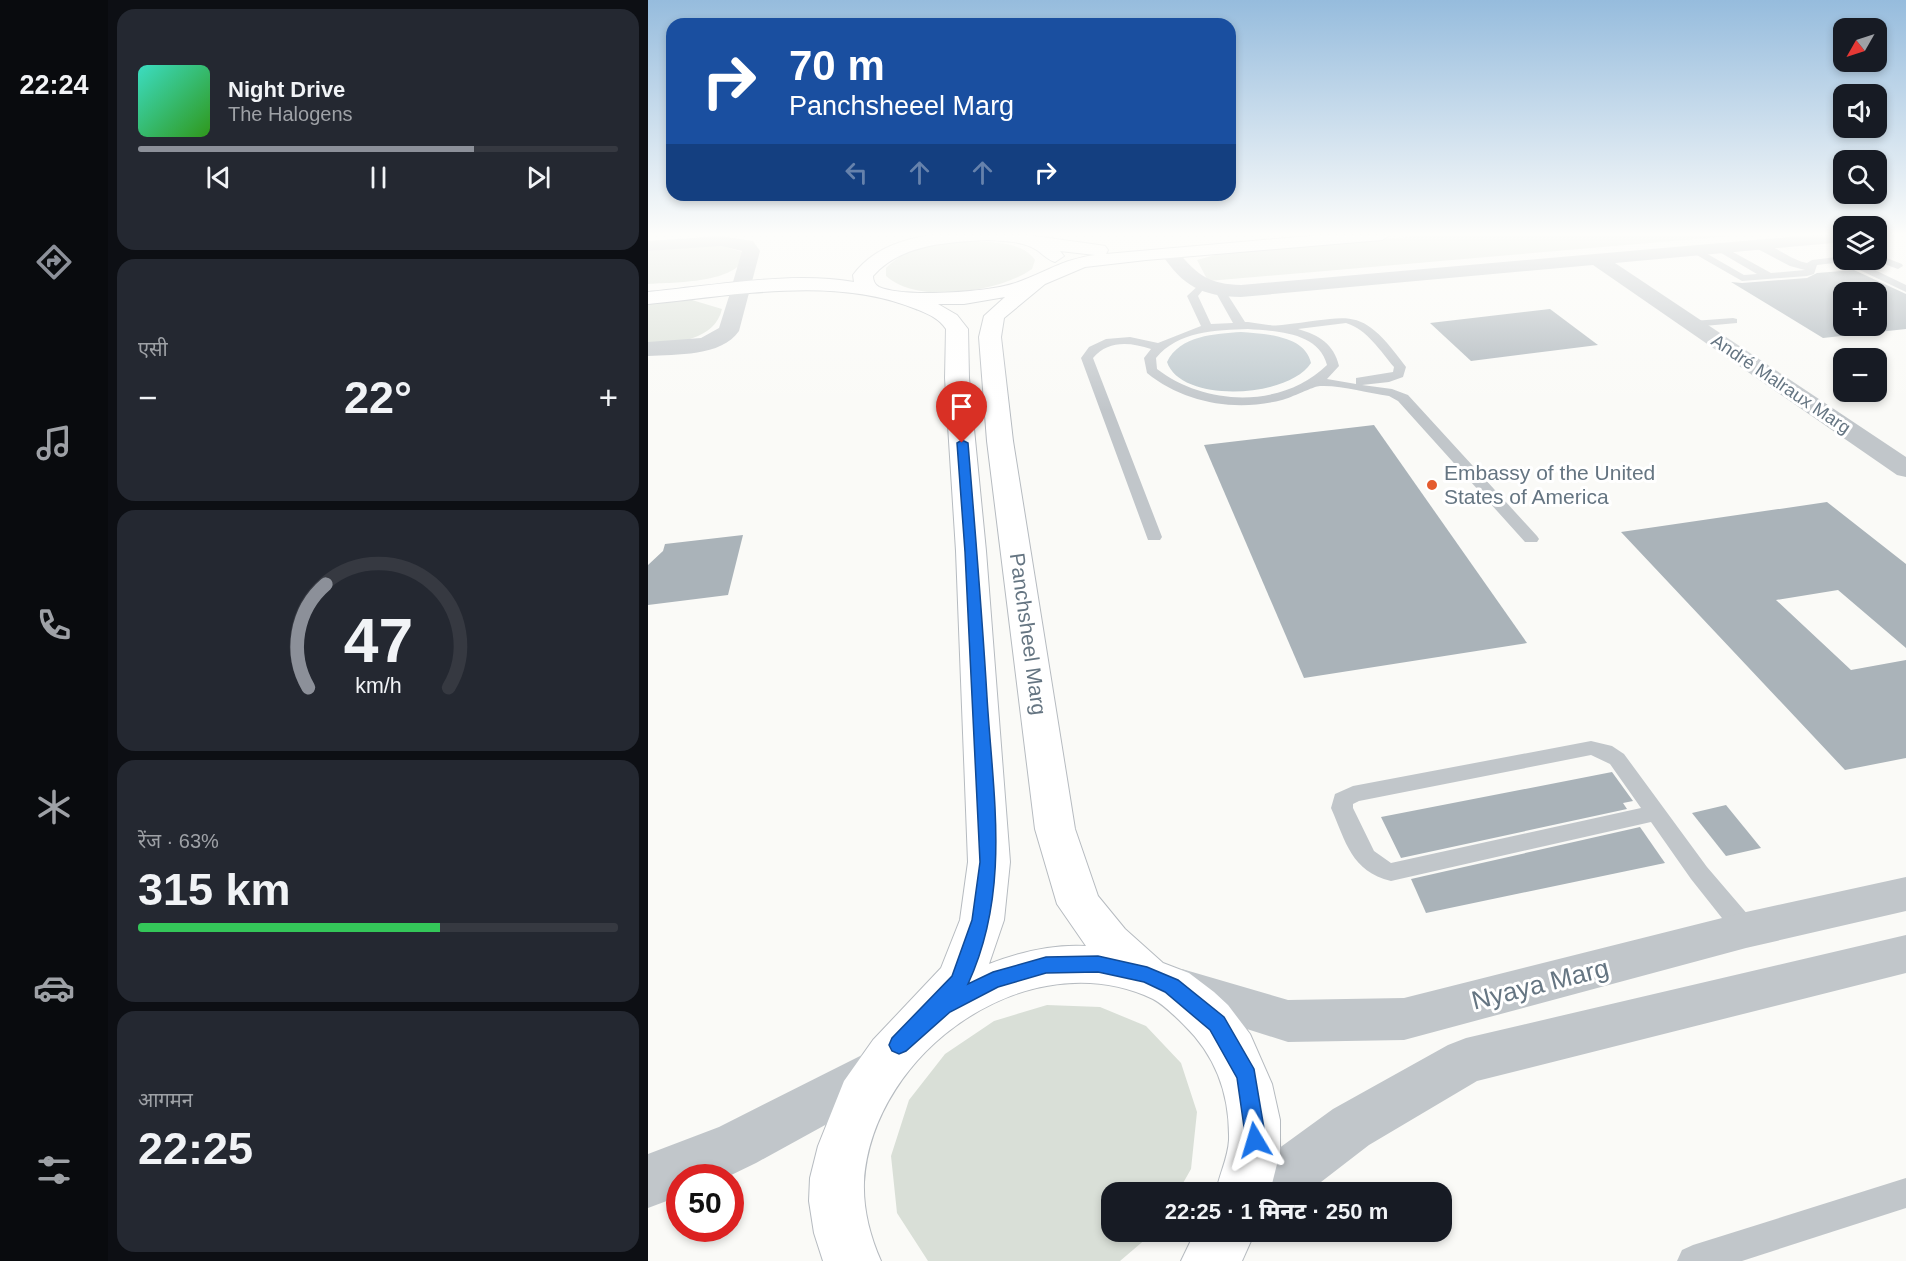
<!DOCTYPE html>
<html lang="hi">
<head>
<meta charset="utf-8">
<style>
  :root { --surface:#171b24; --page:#242831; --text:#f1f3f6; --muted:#9ea1a6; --line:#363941; --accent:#8c9099 }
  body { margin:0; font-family:Helvetica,"Noto Sans Devanagari",sans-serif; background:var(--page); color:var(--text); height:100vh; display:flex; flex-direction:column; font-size:22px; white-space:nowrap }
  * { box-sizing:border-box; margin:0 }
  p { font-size:20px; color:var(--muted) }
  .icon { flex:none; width:33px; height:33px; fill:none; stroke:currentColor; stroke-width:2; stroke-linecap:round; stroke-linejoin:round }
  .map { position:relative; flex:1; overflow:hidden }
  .sheet { display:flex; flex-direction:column; gap:9px; padding:9px; background:#0d0f14; width:540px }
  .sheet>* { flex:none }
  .guide { position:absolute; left:18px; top:18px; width:570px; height:183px; border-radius:18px; box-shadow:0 3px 9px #0003; background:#1a4fa0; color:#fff; overflow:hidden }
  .needle { width:39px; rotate:231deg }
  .tools { position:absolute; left:1185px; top:18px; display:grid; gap:12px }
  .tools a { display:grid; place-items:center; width:54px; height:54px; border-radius:12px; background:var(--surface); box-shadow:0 3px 9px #0003; font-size:30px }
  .speed { position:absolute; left:18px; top:1164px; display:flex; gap:12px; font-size:30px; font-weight:700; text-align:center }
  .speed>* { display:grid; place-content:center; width:78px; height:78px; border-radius:50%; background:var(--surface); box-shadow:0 3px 9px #0003; line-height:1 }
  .speed .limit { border:9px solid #d22; background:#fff; color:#111 }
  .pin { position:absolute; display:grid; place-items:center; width:51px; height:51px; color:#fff; margin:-62px -26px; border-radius:50% 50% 50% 0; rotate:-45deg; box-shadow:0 0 6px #0007 }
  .pin .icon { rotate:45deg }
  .me { position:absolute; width:66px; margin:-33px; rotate:353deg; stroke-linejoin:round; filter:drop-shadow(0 0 4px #0008) }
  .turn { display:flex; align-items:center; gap:21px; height:126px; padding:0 24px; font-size:27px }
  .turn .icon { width:78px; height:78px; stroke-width:2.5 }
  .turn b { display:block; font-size:42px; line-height:51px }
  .lanes { display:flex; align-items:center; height:57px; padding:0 24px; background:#0003; justify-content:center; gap:30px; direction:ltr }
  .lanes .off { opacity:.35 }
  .big { font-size:45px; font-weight:800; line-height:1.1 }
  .sheet .card { flex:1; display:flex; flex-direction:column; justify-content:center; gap:9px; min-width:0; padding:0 21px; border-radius:18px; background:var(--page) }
  .sheet .dial { align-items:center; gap:0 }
  .dial svg { height:156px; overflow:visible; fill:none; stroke:var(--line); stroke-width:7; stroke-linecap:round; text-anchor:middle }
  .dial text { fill:var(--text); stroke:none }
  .song { display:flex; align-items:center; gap:18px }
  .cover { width:72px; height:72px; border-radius:9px; background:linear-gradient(135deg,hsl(170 70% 55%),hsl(110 70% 35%)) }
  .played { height:6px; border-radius:3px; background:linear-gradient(90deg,var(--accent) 70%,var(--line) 70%) }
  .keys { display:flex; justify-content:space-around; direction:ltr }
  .heat { display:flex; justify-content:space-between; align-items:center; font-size:33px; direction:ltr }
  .charge { height:9px; border-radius:4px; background:linear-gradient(90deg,#34c759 63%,var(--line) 0) }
  .trip { position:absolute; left:453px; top:1182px; width:351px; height:60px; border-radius:18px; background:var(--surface); box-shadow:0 3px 9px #0003; font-weight:800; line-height:60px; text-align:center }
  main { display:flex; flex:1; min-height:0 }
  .dock { display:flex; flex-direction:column; width:108px; justify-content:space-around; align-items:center; background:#090b0e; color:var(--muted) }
  .dock .icon { width:42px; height:42px }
  .dock .on { color:var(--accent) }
  .dock b { font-size:27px; color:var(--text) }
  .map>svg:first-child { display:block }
</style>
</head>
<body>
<main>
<nav class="dock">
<b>22:24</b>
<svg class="icon on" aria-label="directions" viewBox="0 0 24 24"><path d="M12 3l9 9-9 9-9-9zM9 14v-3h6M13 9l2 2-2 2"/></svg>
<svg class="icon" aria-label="music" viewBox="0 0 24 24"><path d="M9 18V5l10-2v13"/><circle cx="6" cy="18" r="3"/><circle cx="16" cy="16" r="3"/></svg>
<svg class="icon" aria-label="phone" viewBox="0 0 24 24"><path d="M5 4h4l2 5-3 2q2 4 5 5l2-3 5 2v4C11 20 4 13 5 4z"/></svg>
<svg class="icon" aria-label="climate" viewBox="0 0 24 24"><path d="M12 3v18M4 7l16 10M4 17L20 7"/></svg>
<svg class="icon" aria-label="car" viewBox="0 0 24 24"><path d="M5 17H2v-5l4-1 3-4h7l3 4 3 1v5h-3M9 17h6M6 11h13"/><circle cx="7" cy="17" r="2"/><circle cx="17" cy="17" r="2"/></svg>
<svg class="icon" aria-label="filters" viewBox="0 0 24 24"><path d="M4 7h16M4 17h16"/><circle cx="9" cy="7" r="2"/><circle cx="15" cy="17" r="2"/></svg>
</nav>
<section class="sheet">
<div class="card">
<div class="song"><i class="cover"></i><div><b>Night Drive</b><p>The Halogens</p></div></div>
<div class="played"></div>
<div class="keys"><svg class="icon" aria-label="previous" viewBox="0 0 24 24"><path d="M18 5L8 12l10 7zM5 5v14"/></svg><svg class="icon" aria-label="pause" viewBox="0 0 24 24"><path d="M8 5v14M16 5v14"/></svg><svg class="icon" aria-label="next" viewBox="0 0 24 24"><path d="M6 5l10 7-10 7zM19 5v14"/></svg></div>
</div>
<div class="card"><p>एसी</p>
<div class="heat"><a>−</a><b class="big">22°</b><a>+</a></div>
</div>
<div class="card dial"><svg viewBox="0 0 100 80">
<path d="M14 69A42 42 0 1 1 86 69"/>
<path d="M14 69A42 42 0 0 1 23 16" stroke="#8c9099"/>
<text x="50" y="56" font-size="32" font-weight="700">47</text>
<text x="50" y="72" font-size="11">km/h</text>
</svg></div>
<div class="card"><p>रेंज · 63%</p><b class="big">315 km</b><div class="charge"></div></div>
<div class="card"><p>आगमन</p><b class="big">22:25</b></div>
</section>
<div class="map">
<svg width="1258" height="1261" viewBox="0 0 1258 1261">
  <rect width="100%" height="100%" fill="#fafaf7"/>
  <g fill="#d9dfd7">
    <path d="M782,235H1095L560,281L549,260L578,252Z"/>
    <path d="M328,241C348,243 375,242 387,260L384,269C352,292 269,305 238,276V268C261,244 297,243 328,241Z"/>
    <path d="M71,245L98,253C92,284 26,282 0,284V251Z"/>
    <path d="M44,300L74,309C67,340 28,343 0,346V304Z"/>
    <path d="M399,1005L452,1007L498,1026L533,1063L549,1112L543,1169L530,1192H464V1232H506L472,1261H280L249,1213L243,1156L261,1100L297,1054L346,1021Z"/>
  </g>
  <path fill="#bcc7cc" d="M593,332C617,334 657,335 663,363C641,398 533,404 519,362C532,335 567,334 593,332Z"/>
  <g fill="#aab3b9" fill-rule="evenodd">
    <path d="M1206,270L1258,294V329L1175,338L1083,282L1094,283L1159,278L1169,273ZM1196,292H1228V326H1196Z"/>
    <path d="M902,309L950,345L823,361L782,323Z"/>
    <path d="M726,425L879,643L656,678L556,445Z"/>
    <path d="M1179,502L1258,564V648L1190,590L1128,600L1203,670L1258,660V758L1197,770L973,532Z"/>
    <path d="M95,535L80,595L0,605V565L15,551L17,544Z"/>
    <path d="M964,772L985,801L975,803L979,809L753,858L733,817Z"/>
    <path d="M1078,805L1113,848L1078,856L1044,813Z"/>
    <path d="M992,827L1017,863L778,913L763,879Z"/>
  </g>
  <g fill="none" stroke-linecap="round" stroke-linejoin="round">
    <defs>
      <g id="secondary">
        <path d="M379,235L451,245L457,246L460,250L458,254L673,235H743L734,240L498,260L437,267L397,284L356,318L353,337L365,441L427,829L450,896L477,929L515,963L541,973L566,992L580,1005L602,1034L624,1084L632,1120V1152L622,1192H568C571,1175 580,1158 581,1140C582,1095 568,1056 536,1025C527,1016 516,1005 505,999C382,940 224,1051 216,1182C215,1209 222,1236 233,1261H175L166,1233L161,1201L162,1178L170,1146L196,1081L225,1040L293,968L312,920L320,862L308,551L297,378L298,329C291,318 280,314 268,309C184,275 87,296 0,304V292C63,286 144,271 206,282L205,275C223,250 254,239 284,235ZM340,240C355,241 374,241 387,249C394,253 398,259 407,262L416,256L412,251L447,255C413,259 394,275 364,284C338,292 256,298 231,287C227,285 225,280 225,276C253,244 300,242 340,240ZM357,297L336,316L331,337L339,441L387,829L409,904L438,946C405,944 372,952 341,964L356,920L362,862L338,551L321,378L320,329L309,315L290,304H316Z"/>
        <path d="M547,1232H607L594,1261H533Z"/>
      </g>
    </defs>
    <use href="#secondary" stroke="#b6bbc0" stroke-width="2"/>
    <g fill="#c1c6ca" fill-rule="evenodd">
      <path d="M1106,243C1123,241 1141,260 1159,263L1164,260L1196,256V260H1206L1258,285V292L1195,262L1169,265L1166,274L1159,276L1094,281L1040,250L1049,248L1096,275L1109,274L1068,250V246H1074L1123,273L1157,270L1142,266L1106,247Z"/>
      <path d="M1228,254L1254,264L1255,266L1250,269L1225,260H1228Z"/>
      <path d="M553,283L558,286L550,296L563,324L585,323L567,291L572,288L576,289L597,322C608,322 622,327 634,325C704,318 711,303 758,367L755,377L741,382L714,385L744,389L760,395L889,536L891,539L889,542H877L750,401L741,396C719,393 694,385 672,386C666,386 643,398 634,400C587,412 536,403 499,373L496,358L503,349C482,342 460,340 445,358L514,537L512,540H500L433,358L441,347L458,339L482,337L510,343L553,326L539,296ZM698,323C720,330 732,351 746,367L745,372L708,378V384L679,379L691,366C686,344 671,335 650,329ZM600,329C628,331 671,332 679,365C634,409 557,406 509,369L508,358C530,331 568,330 600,329Z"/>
      <path d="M1085,318L1089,319V323L1045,327L1039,324L1045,321Z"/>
      <path d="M943,741L964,746L976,754L1059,867L1107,923L1110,930L1107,937L1098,940L1089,937L1043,879L1003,822L743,881C703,871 698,842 683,808L687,794L705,786ZM943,755L962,764L993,808L743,863L726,851L705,808V804L711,801Z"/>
      <path d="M1258,1178V1208L1094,1261H1029L1034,1250L1045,1245Z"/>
    </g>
    <g fill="#c1c6ca" fill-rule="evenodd">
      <path d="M1164,235H1196V242L967,263L1258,457V477L1249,475L945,265L593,297C552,296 535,286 512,252L515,248H527C548,274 559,284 593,285Z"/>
      <path d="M1228,235H1238L1228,240Z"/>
      <path d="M73,236L105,241L112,251L91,331C73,357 28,354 0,356V342L53,338L71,328L83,290L88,285L85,282L94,251L73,246L0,251V241Z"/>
    </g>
    <g fill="#c1c6ca" fill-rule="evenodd">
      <path d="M1258,877V911L1098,948L756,1040L640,1042L517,1003L511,989L517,975L534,969L640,1000L756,998L1098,912Z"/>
      <path d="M1258,935V973L829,1081L721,1145L660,1192H589L597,1173L685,1109L800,1045L818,1038Z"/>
      <path d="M230,1047L248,1054L255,1070L248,1086L108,1163L77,1178H32V1196L0,1208V1154L71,1127Z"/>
    </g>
    <use href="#secondary" fill="#fff" fill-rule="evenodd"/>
  </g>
  <linearGradient id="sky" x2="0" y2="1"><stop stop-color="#96bcdd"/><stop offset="0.57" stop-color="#fdfdfb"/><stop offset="1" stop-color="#fdfdfb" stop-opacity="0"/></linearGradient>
  <rect width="1258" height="411" fill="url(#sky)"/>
  <path fill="#1a73e8" stroke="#114b97" stroke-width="1.5" d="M314,440L320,443C327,528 334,612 339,697C345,796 363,891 320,984L345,972L398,957L450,956L499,967L530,980L576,1017L606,1069L618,1140L615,1148L607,1151L599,1148L589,1078L562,1030L517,992L496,982L450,972L398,973L350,987L302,1012L258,1051L251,1054L244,1051L241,1045L244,1038L304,976L324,920L332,862L317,552L309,443Z"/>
  <circle fill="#e45b2e" stroke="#fff" stroke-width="2" cx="784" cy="485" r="6"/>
  <g text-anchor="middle" stroke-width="6" stroke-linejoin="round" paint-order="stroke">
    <g font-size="18" fill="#657582" stroke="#fff">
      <text transform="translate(1133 384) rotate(34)" y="6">André Malraux Marg</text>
    </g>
    <g font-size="21" fill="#657582" stroke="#fff" text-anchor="start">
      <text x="796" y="480">Embassy of the United<tspan x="796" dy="24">States of America</tspan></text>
    </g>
    <g font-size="21" fill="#657582" stroke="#fff">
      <text transform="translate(380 634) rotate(82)" y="7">Panchsheel Marg</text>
    </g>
    <g font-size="26" fill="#657582" stroke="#fff">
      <text transform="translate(892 984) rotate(-14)" y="9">Nyaya Marg</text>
    </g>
  </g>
</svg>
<div class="tools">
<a><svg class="needle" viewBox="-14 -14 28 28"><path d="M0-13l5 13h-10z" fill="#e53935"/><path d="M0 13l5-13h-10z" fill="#9ea1a6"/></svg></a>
<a><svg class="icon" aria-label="sound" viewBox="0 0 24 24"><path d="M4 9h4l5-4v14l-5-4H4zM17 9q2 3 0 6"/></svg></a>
<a><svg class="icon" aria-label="search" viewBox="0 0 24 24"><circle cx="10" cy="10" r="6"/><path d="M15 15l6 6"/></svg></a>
<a><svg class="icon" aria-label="layers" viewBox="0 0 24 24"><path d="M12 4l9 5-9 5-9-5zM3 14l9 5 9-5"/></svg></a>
<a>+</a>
<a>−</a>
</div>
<div class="speed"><div class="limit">50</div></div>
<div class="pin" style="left:314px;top:443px;background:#d93025"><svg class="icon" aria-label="arrive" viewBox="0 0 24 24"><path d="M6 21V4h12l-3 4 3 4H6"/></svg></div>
<svg class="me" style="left:607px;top:1140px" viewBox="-20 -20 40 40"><path d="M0-17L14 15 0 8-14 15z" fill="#1a73e8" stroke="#fff" stroke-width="4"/></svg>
<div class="trip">22:25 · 1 मिनट · 250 m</div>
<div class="guide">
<div class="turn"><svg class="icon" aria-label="right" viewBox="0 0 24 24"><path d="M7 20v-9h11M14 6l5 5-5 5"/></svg><div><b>70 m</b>Panchsheeel Marg</div></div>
<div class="lanes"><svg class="icon off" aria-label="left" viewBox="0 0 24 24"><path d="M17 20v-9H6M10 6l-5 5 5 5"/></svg><svg class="icon off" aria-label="ahead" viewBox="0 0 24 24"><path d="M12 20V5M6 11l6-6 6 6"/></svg><svg class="icon off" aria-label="ahead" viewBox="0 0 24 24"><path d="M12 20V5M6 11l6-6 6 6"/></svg><svg class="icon" aria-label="right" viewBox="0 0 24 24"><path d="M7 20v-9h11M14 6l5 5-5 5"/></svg></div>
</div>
</div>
</main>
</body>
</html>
